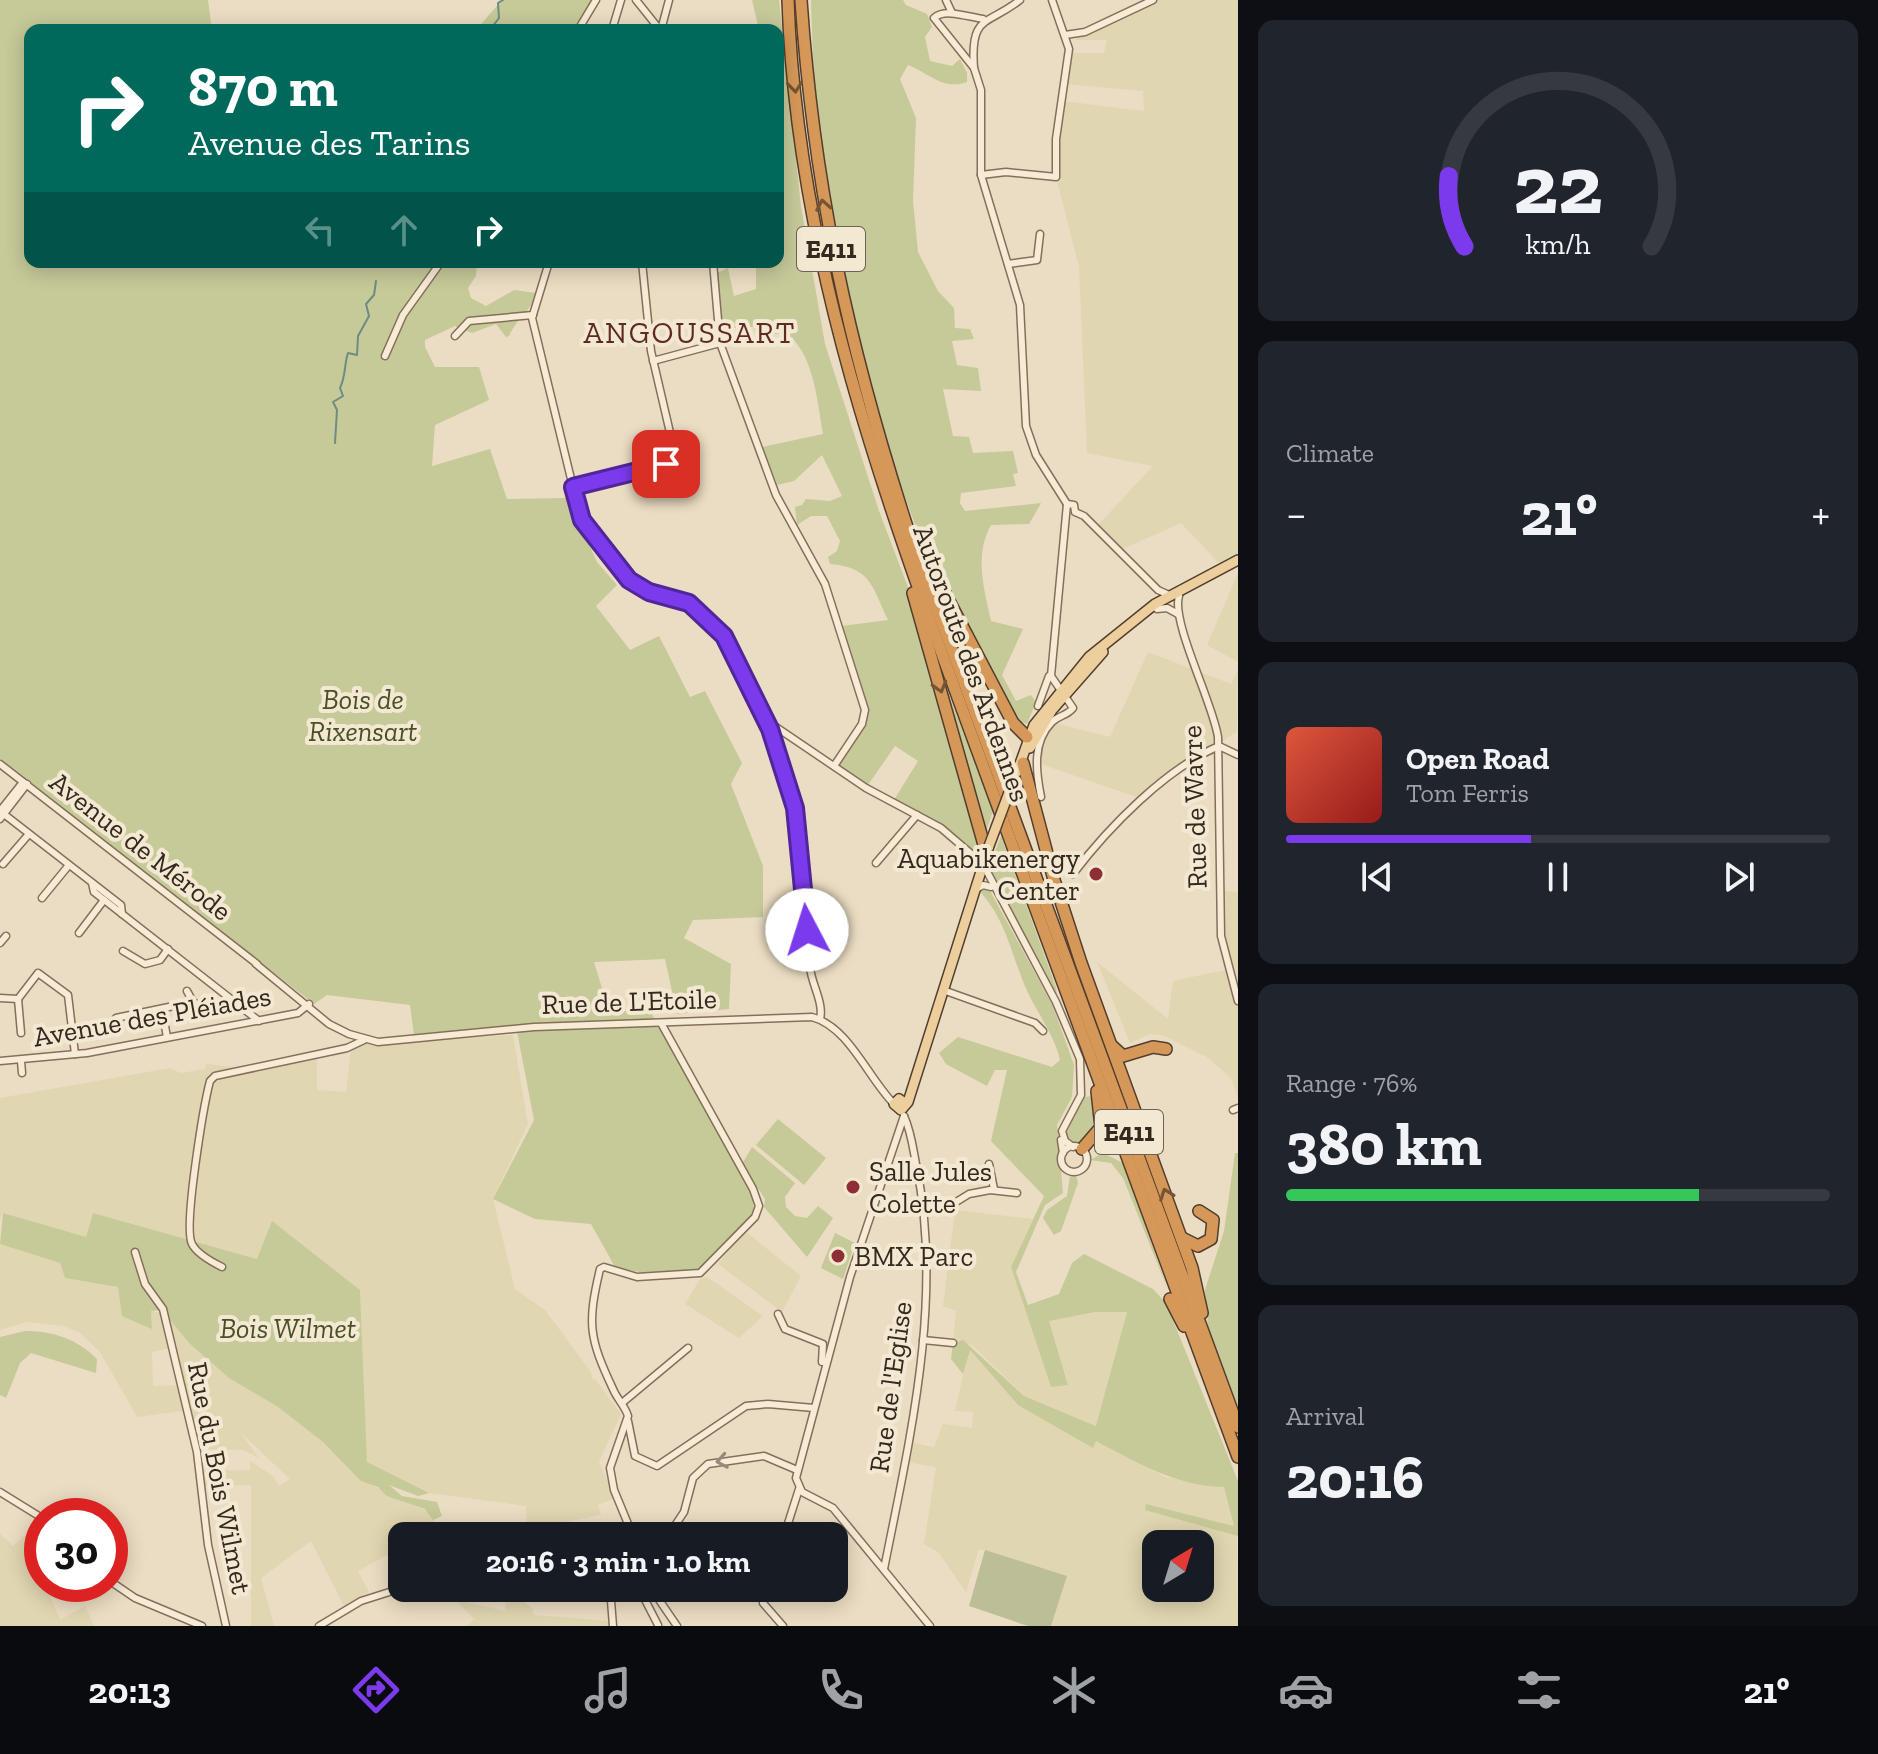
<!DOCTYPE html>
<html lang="en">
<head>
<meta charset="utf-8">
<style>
  :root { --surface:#171b24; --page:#20242c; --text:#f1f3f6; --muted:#9ea1a6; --line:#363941; --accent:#7c3aed }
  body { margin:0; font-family:"Zilla Slab",serif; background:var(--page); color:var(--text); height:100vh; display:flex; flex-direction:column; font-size:30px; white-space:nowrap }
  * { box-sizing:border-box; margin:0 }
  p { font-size:26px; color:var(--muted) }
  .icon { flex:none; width:44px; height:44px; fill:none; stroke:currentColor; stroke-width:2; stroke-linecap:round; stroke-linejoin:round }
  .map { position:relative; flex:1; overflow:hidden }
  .sheet { display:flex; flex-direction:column; gap:20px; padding:20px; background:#0d0f14; width:640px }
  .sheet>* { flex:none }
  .hud { position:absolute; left:24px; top:24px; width:760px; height:244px; border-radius:16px; box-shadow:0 4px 20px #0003; background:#00695c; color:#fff; overflow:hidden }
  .needle { width:52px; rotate:38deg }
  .tools { position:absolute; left:1142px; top:1530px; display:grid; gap:16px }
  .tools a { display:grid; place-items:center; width:72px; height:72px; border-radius:16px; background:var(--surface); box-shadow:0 4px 20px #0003; font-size:40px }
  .speed { position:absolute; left:24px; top:1498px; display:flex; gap:16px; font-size:40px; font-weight:700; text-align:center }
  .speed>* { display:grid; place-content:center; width:104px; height:104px; border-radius:50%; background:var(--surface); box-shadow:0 4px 20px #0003; line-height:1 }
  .speed .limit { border:12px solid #d22; background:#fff; color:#111 }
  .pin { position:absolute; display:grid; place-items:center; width:68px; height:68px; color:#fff; margin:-34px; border-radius:16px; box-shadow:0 4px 12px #0006 }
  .me { position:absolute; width:88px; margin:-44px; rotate:355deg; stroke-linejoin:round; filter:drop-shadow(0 0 6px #0008) }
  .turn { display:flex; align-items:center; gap:28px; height:168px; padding:0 32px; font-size:36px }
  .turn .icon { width:104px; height:104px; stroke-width:2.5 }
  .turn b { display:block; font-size:56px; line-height:68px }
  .lanes { display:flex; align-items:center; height:76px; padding:0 32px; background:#0003; justify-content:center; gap:40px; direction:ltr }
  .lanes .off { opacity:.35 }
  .big { font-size:60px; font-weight:700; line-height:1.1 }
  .sheet .widget { flex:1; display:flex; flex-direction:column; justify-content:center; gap:12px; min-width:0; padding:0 28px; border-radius:16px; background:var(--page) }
  .sheet .dial { align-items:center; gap:0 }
  .dial svg { height:208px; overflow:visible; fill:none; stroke:var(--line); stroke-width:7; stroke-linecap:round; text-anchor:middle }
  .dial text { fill:var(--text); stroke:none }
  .song { display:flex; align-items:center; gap:24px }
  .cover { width:96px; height:96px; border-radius:12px; background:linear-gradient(135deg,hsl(10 70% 55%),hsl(0 70% 35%)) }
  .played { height:8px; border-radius:4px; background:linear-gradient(90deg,var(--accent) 45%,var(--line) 45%) }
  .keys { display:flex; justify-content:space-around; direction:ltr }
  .heat { display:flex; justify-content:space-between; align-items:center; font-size:44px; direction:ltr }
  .charge { height:12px; border-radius:6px; background:linear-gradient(90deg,#34c759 76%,var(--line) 0) }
  .trip { position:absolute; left:388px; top:1522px; width:460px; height:80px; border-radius:16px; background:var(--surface); box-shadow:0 4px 20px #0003; font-weight:700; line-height:80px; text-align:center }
  .menu { display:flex; height:128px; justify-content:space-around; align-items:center; background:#090b0e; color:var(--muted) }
  .menu .icon { width:56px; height:56px }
  .menu .active { color:var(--accent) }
  .menu b { font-size:36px; color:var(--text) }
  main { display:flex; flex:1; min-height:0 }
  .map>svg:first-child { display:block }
</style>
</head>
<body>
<main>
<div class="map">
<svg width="1238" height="1626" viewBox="0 0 1238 1626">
  <rect width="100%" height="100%" fill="#ebddc3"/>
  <g fill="#e0d6b1" fill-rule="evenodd">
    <path d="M1155,0H1238V554L1219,563L1181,523L1123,549L1098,525L1153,466L1087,453L1079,267L1057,181L1058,131L1063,101L1144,111L1143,91L1065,84L1071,53H1104L1107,40H1076V36Z"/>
    <path d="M1238,573V662L1207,645Z"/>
    <path d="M1148,652L1231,684L1238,671L1237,731L1142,799L1038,763L1042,743L1055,723L1110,737Z"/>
    <path d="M1222,891L1238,892V1098L1231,1078L1207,1057L1162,1035L1150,1034L1130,1043L1097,962L1168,1019L1173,981L1230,969L1223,940Z"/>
    <path d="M513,1035L528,1124L493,1199L515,1289L545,1310L591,1372L592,1379H595L621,1414L599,1462L615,1498L598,1505L601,1515L556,1524L557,1536H528L526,1506L429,1493L367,1462L360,1290L273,1222L257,1259L93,1213L86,1238L3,1213L0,1220V1098L170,1068L181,1073L205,1069L206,1064L248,1069L317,1054V1090L346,1092L351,1048L366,1044Z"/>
    <path d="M955,1210L1033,1219L1011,1267L1051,1387L1068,1384L1049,1321L1095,1312L1127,1311L1097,1426L1024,1396L972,1345L953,1343L956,1311L943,1306Z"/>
    <path d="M745,1231L801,1276L782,1312L718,1264Z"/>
    <path d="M0,1244L60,1263L65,1278L118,1287L152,1328L151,1311L162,1313V1309L189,1343L229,1378L278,1407L323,1442L361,1480L433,1514L437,1536H402V1547L358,1571L369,1592L344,1606L311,1541L261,1578L274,1626H251V1485L205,1486L204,1471L250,1470V1461L273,1476L279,1486L290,1479L240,1432L259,1458L243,1450L200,1449L190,1410L137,1417L100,1352L80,1333L64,1326L27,1322L0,1330ZM170,1348L182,1385L153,1386L152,1352Z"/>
    <path d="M707,1277L763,1316L739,1338L685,1304L700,1279Z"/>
    <path d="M969,1349L1018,1405L1093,1447L1095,1440L1165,1477L1224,1487L1234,1526L1146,1504L1237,1533L1238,1626H1051L1067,1576L979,1549L966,1592L938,1552L924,1544L936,1467L906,1462L909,1442L934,1447L943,1424L972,1428L973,1412L955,1411ZM1156,1544H1200V1588H1156Z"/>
    <path d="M0,1534L13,1546L25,1535L42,1584H45L60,1620L85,1606L94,1626H0Z"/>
    <path d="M498,1588H506L532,1608L534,1615L609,1621L611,1626H467L474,1619L456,1600L505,1611L507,1595Z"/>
  </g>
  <g fill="#c6c998">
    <path d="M0,0H208L212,30H30V262H477L476,276L468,288L471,298L486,306L514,290L536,293C530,313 517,318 509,336L506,337L496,324L472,333L455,326L425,340V347L435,367H479L489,400L435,425L432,466L490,449L507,499L568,498L597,562L617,585L596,606L630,650L659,636L690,697L705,691L742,763L731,784L763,866V917L693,920L684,938L731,964L729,1009L677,1014L665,959L594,962L609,1011H650L753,1194L754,1216L698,1274H649L615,1267L591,1224L535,1219L493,1199L534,1120L516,1026L414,1035L410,1005L327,995L314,1004L0,759Z"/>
    <path d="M502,0H591L586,30H476Z"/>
    <path d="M752,0H779L801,206L825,344L879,511L993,811L978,855L951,831L894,800L918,761L895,746L868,785L837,765L865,726L868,712L842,626L888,620C872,587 871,567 830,564L828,557L837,551L840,541L827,516H811L797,525L795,507L802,505L806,499L830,501L842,496L822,455L794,481L777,485L762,447L823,434C817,400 814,353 785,332L759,338L753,327L734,328L730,337H724L717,273L728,268L734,296L756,289V268L751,262H778V30H759Z"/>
    <path d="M811,0H903L906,5L927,14L932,27L925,37L930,61L952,66L960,59L967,73V82C942,91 928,72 908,65L900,79L916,118L913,201L918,252L938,291L954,308L955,328L970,329L974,339L952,341L957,365L978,368L981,391L943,389L953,436L969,437L973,453L1013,451L1018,473L1013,474L1016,486L961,493L960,503L965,511L1041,503L1029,524L991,525C974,556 984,588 991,621L1023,629L1002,675L1016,701L1031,695L1036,702L1027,724L1015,719L924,550L898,477L848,307L815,123Z"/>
    <path d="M1001,836L1056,987L1057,998L992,877L991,862Z"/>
    <path d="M988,887L1053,1006L1074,1065L1072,1097L1057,1125L1063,1193L1045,1205L1016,1272L1028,1305L1059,1294L1072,1263L1084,1254L1153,1289L1166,1303L1238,1481V1536L1145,1510L1146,1504L1234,1526L1224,1487C1176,1486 1138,1463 1096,1441L1093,1448L1018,1405L970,1350L963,1374L951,1359L953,1343L963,1340L1024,1396L1096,1426L1127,1312H1095L1049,1321L1068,1385L1051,1387L1011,1267L1044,1196L991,1141L1007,1070H995L987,1086L946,1064L939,1053L958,1037L1052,1067L1060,1060C1055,1038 1041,1018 1030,997C1013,963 1008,923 982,894L981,891Z"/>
    <path d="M1095,1096L1099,1122L1082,1145L1069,1141L1065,1135L1083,1097Z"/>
    <path d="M778,1119L826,1158L804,1185L756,1145Z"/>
    <path d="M752,1147L795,1183L785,1197L786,1207L795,1216L807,1218L818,1206L833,1218L807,1257L764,1207L765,1199L742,1164Z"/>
    <path d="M1103,1153L1123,1163L1168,1290L1123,1178L1111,1163L1090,1160Z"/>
    <path d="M1235,1153H1238V1407L1208,1326L1205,1290L1224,1231Z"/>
    <path d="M1070,1175H1076L1078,1183L1061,1231L1054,1235L1043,1218L1047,1210L1067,1196Z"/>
    <path d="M3,1213L86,1237L93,1213L257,1259L272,1221L360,1290L367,1462L429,1493L418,1496L389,1485L402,1496L437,1502L442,1516L433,1520L425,1509L387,1496L378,1487L361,1481L323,1442L278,1407L229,1378L189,1343L162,1310L151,1311L152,1329L122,1316L118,1287L65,1278L60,1263L0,1244Z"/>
    <path d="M835,1233L855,1243L843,1279L821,1268Z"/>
    <path d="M25,1331C53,1331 77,1339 97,1359L96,1373L31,1353L20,1363L6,1398L0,1395V1337Z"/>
  </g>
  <path fill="#bbbe97" d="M985,1550L1067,1576L1051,1626H1028L969,1606Z"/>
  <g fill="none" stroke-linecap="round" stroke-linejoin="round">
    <g stroke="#6d8c82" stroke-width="2">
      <path d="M495,30L492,27L499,18L498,3L503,0"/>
      <path d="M335,443L337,410L333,402L343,396L340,388C346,376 344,365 348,353L357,355L358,336L369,316L366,304L374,295L376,281"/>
    </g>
    <defs>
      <g id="minor">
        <path d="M636,0L660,30"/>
        <path d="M946,0L952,13"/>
        <path d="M983,19C968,17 945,8 934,18L974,68L981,90V175L1020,305L1026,426L1036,455L1067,504"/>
        <path d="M578,30L596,0"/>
        <path d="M612,30L621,0"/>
        <path d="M661,30L669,0"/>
        <path d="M1065,35L1085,32L1153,0"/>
        <path d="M974,68C970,14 987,26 1020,0"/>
        <path d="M981,175L1006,172L1056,177V139L1069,49L1052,0"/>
        <path d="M549,262L532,318L580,516L635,585L686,601L706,616L724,636L748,684L770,729L795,808L810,968C812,985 824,1003 820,1019"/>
        <path d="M713,262L720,343L776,495L825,584L865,710L862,724L834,766"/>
        <path d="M1008,264L1037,260L1040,234"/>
        <path d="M455,336L469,321L533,315"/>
        <path d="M385,356L403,315L441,262"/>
        <path d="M653,361L720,343"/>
        <path d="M573,487L666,464L675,454L651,351L642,262"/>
        <path d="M1067,504L1074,505L1075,512L1084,516L1158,590L1169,595"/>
        <path d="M1179,596C1171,622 1213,703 1218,737L1221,936L1238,1001"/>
        <path d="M1157,609L1167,608L1178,614"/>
        <path d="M1038,706L1049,676"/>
        <path d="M767,721L866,788L941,828L983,864L1056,1002L1080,1059L1081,1095L1062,1131L1065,1141L1073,1147"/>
        <path d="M1219,746L1238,755"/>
        <path d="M0,764L257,964"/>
        <path d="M1041,797C1036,772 1032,742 1052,722C1059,715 1067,716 1073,708L1051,676L1067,504"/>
        <path d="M0,811L121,905L122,914"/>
        <path d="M0,811L23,782"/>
        <path d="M0,819L27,784"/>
        <path d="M876,863L917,815"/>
        <path d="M3,864L29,834"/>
        <path d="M1073,874C1108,828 1165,769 1219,746"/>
        <path d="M92,883L94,892L259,1021"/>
        <path d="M975,890L983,885L991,887"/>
        <path d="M42,898L69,865"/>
        <path d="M79,933L104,900"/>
        <path d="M0,943L6,936"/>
        <path d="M123,951L145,964L160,960L168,949"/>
        <path d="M256,964L329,1024L349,1034L378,1042L534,1027L812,1017C849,1027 868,1078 894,1104"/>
        <path d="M943,990L1035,1023L1043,1031"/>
        <path d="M187,991L193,1002L205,1009"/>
        <path d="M0,998L18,999"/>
        <path d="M18,999L38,973L68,995L75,1054"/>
        <path d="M18,999L21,1033"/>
        <path d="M162,1010L167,1037"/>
        <path d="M116,1018L193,1002"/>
        <path d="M0,1061L87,1053L298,1013L309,1004"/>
        <path d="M21,1061L22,1073"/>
        <path d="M1233,1110L1238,1108"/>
        <path d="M904,1116L850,1277L796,1478L802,1492L833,1508L930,1626"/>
        <path d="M1061,1140L1063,1153"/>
        <circle cx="1074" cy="1159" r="13"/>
        <path d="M989,1164L994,1189"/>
        <path d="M925,1204L948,1207L969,1194L990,1190L1017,1193"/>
        <path d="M135,1252L145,1284L163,1309L197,1452L208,1545L226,1626"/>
        <path d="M222,1267C212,1262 197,1254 192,1244C183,1227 204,1104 210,1081L215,1076L347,1048L364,1040"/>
        <path d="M778,1314L785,1329L823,1344L822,1362"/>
        <path d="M923,1340L953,1343"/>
        <path d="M622,1403L688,1348"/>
        <path d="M628,1421L635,1456L657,1466L746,1406L768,1404L814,1408"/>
        <path d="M0,1492L42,1518"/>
        <path d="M633,1536L614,1490L610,1468L628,1416C625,1406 617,1399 613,1389C589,1338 587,1324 600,1269L604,1267L637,1277L700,1273L755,1217L759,1206L753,1189L661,1023"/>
        <path d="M668,1536L684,1512L693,1478L708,1464L764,1456L797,1470"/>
        <path d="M784,1536L799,1489"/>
        <path d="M884,1569C910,1438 944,1297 916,1164C913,1148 911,1131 904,1116"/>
        <path d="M110,1581L135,1598L202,1626"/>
        <path d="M610,1588L613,1626"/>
        <path d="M639,1588L658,1625"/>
        <path d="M651,1588L677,1626"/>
        <path d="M762,1588L763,1603L783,1626"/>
        <path d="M319,1626L361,1601L402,1588"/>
      </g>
      <g id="major">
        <path d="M1030,748L1052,710L1103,652"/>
        <path d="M1017,772L1034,725L1089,657L1155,604L1238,560"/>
        <path d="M906,1104L899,1099L894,1104L901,1110L908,1102L989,846"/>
      </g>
      <g id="highway">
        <path d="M788,0C797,277 899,536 993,793C1075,1015 1157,1236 1238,1457"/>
        <path d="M801,0C814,190 849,347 907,527L1238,1427"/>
        <path d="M926,557L1013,723L1027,737"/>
        <path d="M913,593L986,852"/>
        <path d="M1023,763L1054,880L1081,963L1192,1268L1202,1313"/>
        <path d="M1112,1046L1123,1056L1153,1047L1166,1049"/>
        <path d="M1082,1149L1101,1127L1097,1091"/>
        <path d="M1182,1238L1198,1246L1211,1239L1213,1220L1199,1211"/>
        <path d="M1170,1299L1184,1326"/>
      </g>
    </defs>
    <use href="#minor" stroke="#846f5b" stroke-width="9"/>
    <use href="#major" stroke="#523e2f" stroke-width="12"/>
    <use href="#highway" stroke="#523e2f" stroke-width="14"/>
    <use href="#minor" stroke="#f7ebd6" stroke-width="6"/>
    <use href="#major" stroke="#edcf9d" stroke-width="9"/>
    <use href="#highway" stroke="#d69858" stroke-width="11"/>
    <defs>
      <path id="major-bridge" d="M989,846L1014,779"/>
    </defs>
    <use href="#major-bridge" stroke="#523e2f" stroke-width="12" stroke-linecap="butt"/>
    <use href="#major-bridge" stroke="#edcf9d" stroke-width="9"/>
  </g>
  <defs><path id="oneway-chevron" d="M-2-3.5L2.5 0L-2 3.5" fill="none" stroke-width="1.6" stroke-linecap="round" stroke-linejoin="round" transform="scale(2)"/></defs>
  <g stroke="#755535">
    <use href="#oneway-chevron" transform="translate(795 87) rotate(84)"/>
    <use href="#oneway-chevron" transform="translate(823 205) rotate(-100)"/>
    <use href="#oneway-chevron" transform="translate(940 687) rotate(74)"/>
    <use href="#oneway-chevron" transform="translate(1166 1194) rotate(-110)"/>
  </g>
  <use stroke="#968a7a" href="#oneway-chevron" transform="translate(722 1461) rotate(170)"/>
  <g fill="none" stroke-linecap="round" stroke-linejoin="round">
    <defs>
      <path id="route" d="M666,464L573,487L582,520L629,580L649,592L689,603L724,636L770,729L795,808L807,930"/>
    </defs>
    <use href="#route" stroke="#51269a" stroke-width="20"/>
    <use href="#route" stroke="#7c3aed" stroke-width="14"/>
  </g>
  <g fill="#902e35" stroke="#f3e8d2" stroke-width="3">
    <circle cx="1096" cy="874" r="8"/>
    <circle cx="853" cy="1187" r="8"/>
    <circle cx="838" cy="1256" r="8"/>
  </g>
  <g text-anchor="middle" stroke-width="8" stroke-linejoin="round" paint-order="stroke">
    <g fill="#f3e8d2" stroke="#6e6254" stroke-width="2">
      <rect x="797" y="227" width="68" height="44" rx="6"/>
      <rect x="1095" y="1110" width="68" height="44" rx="6"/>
    </g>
    <g font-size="26" font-weight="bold" fill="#35281e">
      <text x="831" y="258">E411</text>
      <text x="1129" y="1141">E411</text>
    </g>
    <g font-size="28" fill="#35281e" stroke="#f3e8d2">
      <text transform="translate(972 663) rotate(70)" y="10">Autoroute des Ardennes</text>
      <text transform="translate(1194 807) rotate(-92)" y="10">Rue de Wavre</text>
      <text transform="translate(141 846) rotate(38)" y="10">Avenue de Mérode</text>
      <text transform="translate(629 1001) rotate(-2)" y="10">Rue de L'Etoile</text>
      <text transform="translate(152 1016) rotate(-10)" y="10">Avenue des Pléiades</text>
      <text transform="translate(890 1387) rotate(-82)" y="10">Rue de l'Eglise</text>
      <text transform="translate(220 1478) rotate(79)" y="10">Rue du Bois Wilmet</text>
    </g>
    <g font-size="28" font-style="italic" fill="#485026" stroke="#f3e8d2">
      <text x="363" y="709">Bois de<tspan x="363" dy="32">Rixensart</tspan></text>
      <text x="288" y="1338">Bois Wilmet</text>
    </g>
    <g font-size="28" fill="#35281e" stroke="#f3e8d2" text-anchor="start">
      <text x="1080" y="868" text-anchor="end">Aquabikenergy<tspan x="1080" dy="32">Center</tspan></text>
      <text x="869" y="1181">Salle Jules<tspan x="869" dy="32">Colette</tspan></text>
      <text x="854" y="1266">BMX Parc</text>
    </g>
    <g font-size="30" letter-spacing="2" fill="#5f2a20" stroke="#f3e8d2">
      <text x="690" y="343">ANGOUSSART</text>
    </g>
  </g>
</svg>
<div class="tools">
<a><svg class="needle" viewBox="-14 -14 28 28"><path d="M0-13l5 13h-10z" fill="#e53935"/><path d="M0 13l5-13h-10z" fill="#9ea1a6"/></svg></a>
</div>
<div class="speed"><div class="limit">30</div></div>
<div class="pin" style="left:666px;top:464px;background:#d93025"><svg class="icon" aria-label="arrive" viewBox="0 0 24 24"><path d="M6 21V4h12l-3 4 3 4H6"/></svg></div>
<svg class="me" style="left:807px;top:930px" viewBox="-20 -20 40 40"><circle r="19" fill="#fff"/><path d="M0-13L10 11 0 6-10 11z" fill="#7c3aed"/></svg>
<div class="trip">20:16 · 3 min · 1.0 km</div>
<div class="hud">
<div class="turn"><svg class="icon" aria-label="right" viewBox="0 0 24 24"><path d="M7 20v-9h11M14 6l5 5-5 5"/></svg><div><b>870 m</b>Avenue des Tarins</div></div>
<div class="lanes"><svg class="icon off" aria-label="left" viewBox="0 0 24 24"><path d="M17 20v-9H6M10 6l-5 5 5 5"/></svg><svg class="icon off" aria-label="ahead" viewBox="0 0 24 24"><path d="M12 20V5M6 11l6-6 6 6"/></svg><svg class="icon" aria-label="right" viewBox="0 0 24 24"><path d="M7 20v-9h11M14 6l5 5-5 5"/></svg></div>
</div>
</div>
<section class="sheet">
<div class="widget dial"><svg viewBox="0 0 100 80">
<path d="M14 69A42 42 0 1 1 86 69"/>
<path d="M14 69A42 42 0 0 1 8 42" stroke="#7c3aed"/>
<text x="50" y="56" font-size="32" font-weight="700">22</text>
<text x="50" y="72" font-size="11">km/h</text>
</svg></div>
<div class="widget"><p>Climate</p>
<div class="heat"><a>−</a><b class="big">21°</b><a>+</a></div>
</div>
<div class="widget">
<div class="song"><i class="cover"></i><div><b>Open Road</b><p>Tom Ferris</p></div></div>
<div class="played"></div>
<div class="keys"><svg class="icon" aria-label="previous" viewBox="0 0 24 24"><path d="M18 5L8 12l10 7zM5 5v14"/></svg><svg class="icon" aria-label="pause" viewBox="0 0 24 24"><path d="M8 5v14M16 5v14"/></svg><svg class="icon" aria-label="next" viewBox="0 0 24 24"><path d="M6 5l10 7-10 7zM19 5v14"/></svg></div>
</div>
<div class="widget"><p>Range · 76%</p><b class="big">380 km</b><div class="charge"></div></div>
<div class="widget"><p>Arrival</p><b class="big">20:16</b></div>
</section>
</main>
<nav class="menu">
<b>20:13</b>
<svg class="icon active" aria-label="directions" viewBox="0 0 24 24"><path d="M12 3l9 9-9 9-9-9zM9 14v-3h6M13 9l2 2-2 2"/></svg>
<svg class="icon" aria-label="music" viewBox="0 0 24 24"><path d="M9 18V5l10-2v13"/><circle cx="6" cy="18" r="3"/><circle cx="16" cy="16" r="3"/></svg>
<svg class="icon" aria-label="phone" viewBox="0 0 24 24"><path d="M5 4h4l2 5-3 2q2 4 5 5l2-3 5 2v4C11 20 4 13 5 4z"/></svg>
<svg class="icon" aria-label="climate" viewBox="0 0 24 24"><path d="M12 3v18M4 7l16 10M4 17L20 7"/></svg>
<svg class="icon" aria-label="car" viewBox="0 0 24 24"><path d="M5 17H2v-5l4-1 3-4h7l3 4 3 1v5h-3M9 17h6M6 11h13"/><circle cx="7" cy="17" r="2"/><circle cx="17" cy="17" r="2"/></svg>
<svg class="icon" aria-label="filters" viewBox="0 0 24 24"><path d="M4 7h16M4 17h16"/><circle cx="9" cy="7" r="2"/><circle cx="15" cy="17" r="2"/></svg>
<b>21°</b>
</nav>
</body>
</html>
